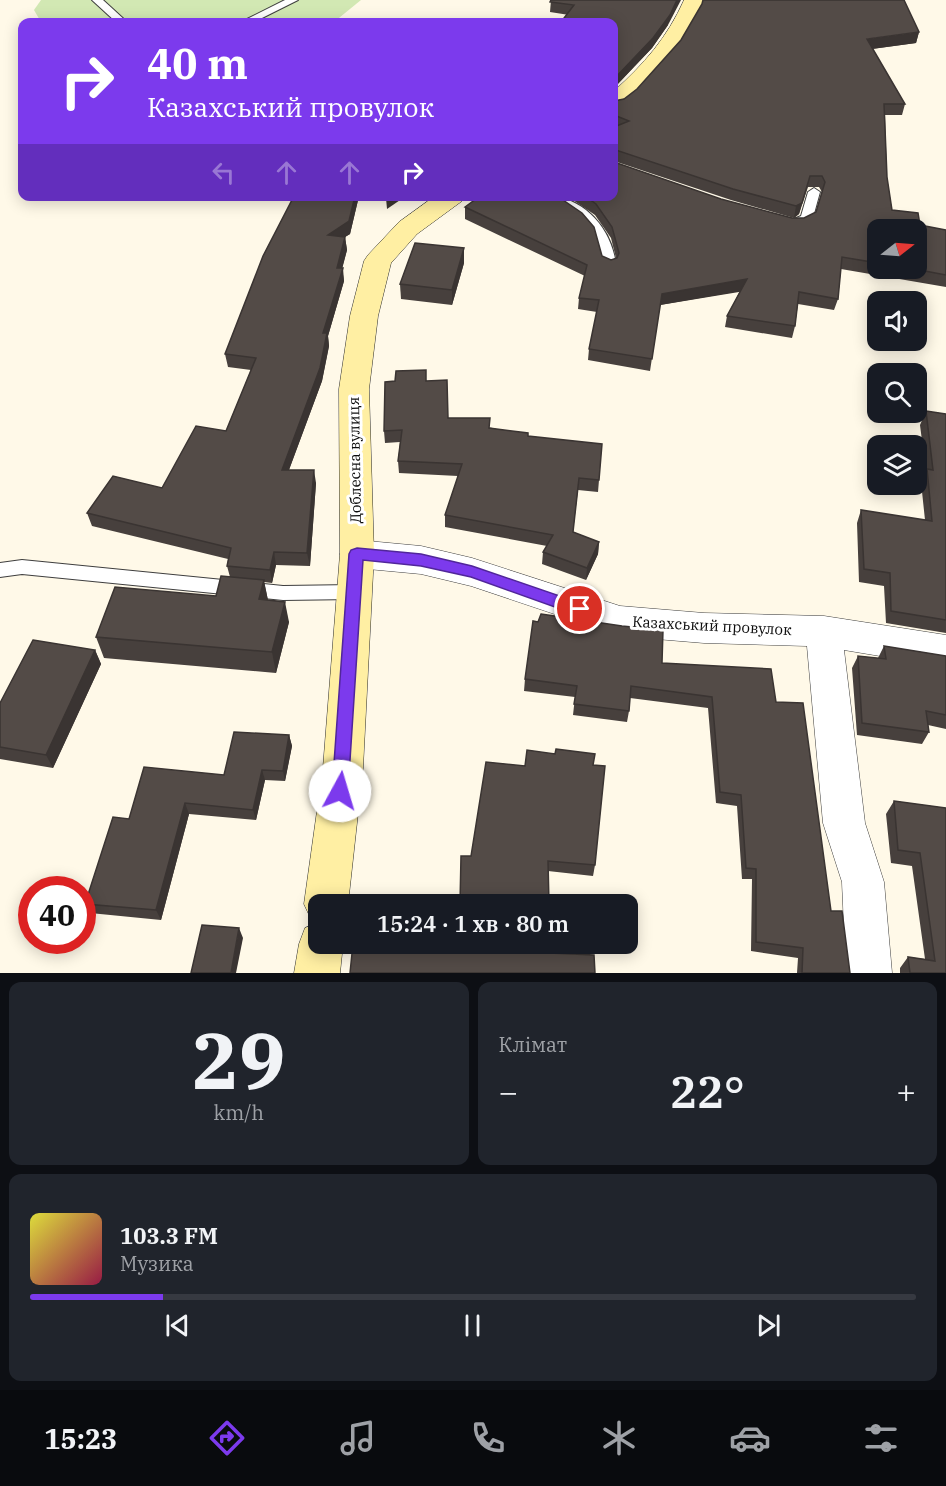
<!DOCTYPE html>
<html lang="uk">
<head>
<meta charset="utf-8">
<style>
  :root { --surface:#171b24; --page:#20242c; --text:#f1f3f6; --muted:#9ea1a6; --line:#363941; --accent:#7c3aed }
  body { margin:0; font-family:"IBM Plex Serif",serif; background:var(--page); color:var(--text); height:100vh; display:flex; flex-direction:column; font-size:22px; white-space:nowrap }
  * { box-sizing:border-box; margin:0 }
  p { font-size:20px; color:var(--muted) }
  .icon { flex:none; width:33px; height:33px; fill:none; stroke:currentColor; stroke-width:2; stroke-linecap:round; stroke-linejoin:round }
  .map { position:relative; height:973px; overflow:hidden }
  .drawer { display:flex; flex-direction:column; gap:9px; padding:9px; background:#0d0f14; flex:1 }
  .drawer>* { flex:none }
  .guide { position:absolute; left:18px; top:18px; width:600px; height:183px; border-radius:12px; box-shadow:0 3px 15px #0003; background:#7c3aed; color:#fff; overflow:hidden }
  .needle { width:39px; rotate:73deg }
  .buttons { position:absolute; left:867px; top:219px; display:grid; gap:12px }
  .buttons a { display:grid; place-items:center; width:60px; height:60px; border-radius:12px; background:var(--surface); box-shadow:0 3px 15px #0003; font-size:30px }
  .speed { position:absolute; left:18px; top:876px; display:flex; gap:12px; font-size:30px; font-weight:700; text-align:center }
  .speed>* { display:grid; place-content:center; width:78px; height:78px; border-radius:50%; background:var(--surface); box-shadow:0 3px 15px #0003; line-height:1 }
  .speed .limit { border:9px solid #d22; background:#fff; color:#111 }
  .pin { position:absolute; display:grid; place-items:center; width:51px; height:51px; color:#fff; margin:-26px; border:3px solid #fff; border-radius:50%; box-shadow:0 2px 6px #0007 }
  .me { position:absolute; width:66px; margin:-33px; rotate:6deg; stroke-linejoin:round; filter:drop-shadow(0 0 4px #0008) }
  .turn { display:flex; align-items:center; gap:21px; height:126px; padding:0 30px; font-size:27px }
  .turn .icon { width:78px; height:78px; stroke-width:2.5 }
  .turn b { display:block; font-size:42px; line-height:51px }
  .lanes { display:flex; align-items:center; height:57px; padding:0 30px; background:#0003; justify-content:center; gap:30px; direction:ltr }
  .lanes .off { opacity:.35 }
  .big { font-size:45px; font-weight:600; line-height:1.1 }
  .drawer .widget { flex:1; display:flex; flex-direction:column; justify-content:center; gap:9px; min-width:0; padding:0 21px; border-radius:12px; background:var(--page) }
  .drawer .dial { align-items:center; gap:0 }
  .dial b { font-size:78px; line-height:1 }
  .song { display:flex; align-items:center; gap:18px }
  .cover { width:72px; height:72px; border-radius:9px; background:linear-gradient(135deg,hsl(60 70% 55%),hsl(340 70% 35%)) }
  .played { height:6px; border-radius:3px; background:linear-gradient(90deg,var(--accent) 15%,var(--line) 15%) }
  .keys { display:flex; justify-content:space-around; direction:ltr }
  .heat { display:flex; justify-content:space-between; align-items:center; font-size:33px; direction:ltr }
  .drawer .tiles { flex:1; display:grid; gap:9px; grid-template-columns:1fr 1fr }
  .widget:last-child { grid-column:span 2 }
  .trip { position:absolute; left:308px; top:894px; width:330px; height:60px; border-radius:12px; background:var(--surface); box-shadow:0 3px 15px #0003; font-weight:600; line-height:60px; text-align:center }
  .tabs { display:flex; height:96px; justify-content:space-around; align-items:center; background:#090b0e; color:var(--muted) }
  .tabs .icon { width:42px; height:42px }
  .tabs .active { color:var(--accent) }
  .tabs b { font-size:27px; color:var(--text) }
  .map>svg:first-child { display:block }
</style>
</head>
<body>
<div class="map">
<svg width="946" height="973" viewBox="0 0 946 973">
  <rect width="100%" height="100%" fill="#fff9e8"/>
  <path fill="#d2e8b3" d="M41,0H361L334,22H41L34,10Z"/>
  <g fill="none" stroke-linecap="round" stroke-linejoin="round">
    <defs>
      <g id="lane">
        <path d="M92,0H103L127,22H116Z"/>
        <path d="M285,0H298L254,22H241Z"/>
        <path d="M814,188L820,192L812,221C801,226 792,232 782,222L784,219H794L801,216L808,192Z"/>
        <path d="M546,196C584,196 612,229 616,265L614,268L609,269L602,265C597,215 574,224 546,196Z"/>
        <path d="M22,560L283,586L354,585L360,587L363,592L360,597L354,599L283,600L22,574L0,577V563Z"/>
      </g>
      <path id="street" d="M357,540L421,546L472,558L620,606L704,613L824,616L946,635V667L844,650L865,823L884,882L892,973H846L842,882L823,823L807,646L704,643L620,636L471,586L421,574L357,568L345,564L340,554L345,544Z"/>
      <g id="secondary">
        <path d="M684,0H704C690,36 669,65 640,92C632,100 625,108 614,110V91C644,64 667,38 684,0Z"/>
        <path d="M435,196H466L462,201L417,234L391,263L378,316L369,389L374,554L363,768L348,904H318V922L311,919L304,904L323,768L340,554L339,389L350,316L364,261L368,255L399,222Z"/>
        <path d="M318,923V944H343L340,973H294L299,944L305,928Z"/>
      </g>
    </defs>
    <use href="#lane" stroke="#3e3e3e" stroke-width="2"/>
    <use href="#street" stroke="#3e3e3e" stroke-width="1"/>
    <use href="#secondary" stroke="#2d2d2d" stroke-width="1"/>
    <use href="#lane" fill="#fff" fill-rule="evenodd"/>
    <use href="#street" fill="#fff" fill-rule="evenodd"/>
    <use href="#secondary" fill="#ffefa3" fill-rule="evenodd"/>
  </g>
  <g fill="#47403d" fill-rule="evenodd">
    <path d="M551,0L668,25L652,48L614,88V101L919,32L916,43L872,49L905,104L902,115H885L887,177L892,210L920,225L946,230V287L841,269L838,299L834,310L798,304L795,326L792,338L725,327L727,316L740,291L660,305L650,371L588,360L589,349L597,312L578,309L579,298L585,276L465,219V207L602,256L611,260L616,258L611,238L595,215L573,200L564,196H614L615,127L614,126V22L550,12ZM614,161L731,200L794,218L799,214L808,187H819L822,192L816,212L804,218H792L721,199L614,162ZM878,230L916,268H878Z"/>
    <path d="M294,196H359L350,234L345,237L347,250L342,268L344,281L328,336L329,346L322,381L289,470L316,483L310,566L276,565L272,583L264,582L268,600L289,622L276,673L104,658L96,637L216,596L230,577L227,566L228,559L92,526L87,513L162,488L226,431L251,370L228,367L225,354Z"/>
    <path d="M464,248V263L452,305L401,299L400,284Z"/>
    <path d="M426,381L448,418L528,436L599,480L598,492L578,490L573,532L599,542L598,554L586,580L542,564L543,552L547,546L445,527V515L458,476L399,473L398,461L400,442L385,443L384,431Z"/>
    <path d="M926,411L946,414V633L886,623L884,586L859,582L857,523L861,510L925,520L921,482L926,472L920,425Z"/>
    <path d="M884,646L946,656V729L928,725L929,732L922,744L857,735L852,668L858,656L878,658Z"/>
    <path d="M95,650L101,664L53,768L0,759V703Z"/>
    <path d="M662,663L776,702L831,911L850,973H797L798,958L751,951L752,879H742L737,806L716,803L708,708L630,698L629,711L627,722L573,715L575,697L524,691L525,679Z"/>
    <path d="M289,735L292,746L285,781L265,780L256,820L189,814L161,920L90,913L85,904L129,819L224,775Z"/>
    <path d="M593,765L595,865L593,876L548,871L471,856L525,766Z"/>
    <path d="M894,801L946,808V973H900V968L908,957L925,959L912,866L891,863L886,814Z"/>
  </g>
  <g fill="#3a3432">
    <path d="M677,0H681L668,25L652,48L614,88V79Z"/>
    <path d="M919,32L916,43L864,50L867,39Z"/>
    <path d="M616,150L615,161L614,162V152Z"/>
    <path d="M810,176L799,214L794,218L796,206Z"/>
    <path d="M355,196H359L350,234L345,237L347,250L339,281L328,235Z"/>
    <path d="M388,196H406L387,209L386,198Z"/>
    <path d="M464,248V263L452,305V290Z"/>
    <path d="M343,268L344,281L328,336L329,346L322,381L284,483L282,470Z"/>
    <path d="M747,279L745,291L660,305L662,294Z"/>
    <path d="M314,470L316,483L310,566L307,553Z"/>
    <path d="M599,542L598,554L586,580L587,568Z"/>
    <path d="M274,552L276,565L272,583L270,570Z"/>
    <path d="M264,580L268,601L259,599Z"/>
    <path d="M285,602L289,622L276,673L272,652Z"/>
    <path d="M95,650L101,664L53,768L46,755Z"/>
    <path d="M289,735L292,746L285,781L283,771Z"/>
    <path d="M262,770L265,780L256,820L253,810Z"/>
    <path d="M185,803L189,814L161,920L156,910Z"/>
    <path d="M239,928L243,938L236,973H231Z"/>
  </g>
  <g fill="#534b47" stroke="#3a3432" stroke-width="1.5">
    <path d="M551,0H677L670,15L653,38L614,79V22H561L574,5L550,2Z"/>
    <path d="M703,0H904L919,32L867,39L905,104H884L887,177L892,210L918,213L920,225L946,230V275L909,268H916V230H878V263L842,257L838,299L799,292L795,326L727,316L747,279L662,294L652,359L589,349L599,300L579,298L587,265L465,207L480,196H557L582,213L594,227L602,256L611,260L617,258L619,253L612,227L596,204L585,196H614V156V162L721,199L792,218H804L816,212L825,182L822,176H810L802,203L796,206L733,189L616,150L614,152V127L629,121L614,115V80V101L624,99L637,89L681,40L702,4Z"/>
    <path d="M294,196H355L349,221L328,235L345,237L337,268H343L323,333H327L320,368L282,470H314L307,553L274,552L270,570L227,566L231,548L87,513L113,476L162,488L196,426L226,431L256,358L225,354L263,256Z"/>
    <path d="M415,243L464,248L452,290L400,284Z"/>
    <path d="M426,370V381L447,380L448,418H490L489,428L528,433V436L602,444L599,480L579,478L573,532L599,542L587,568L543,552L553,535L445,515L462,464L398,461L402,430L384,431L385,382L395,381L396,371Z"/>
    <path d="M926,411L946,414V620L891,611L890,573L864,569L861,510L932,521L927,469L933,470Z"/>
    <path d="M221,576L264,580L259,599L285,602L272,652L96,637L115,587L216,596Z"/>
    <path d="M541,614L622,626L663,630L662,663L771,669L776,702L803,703L831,911H842L850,973H802L803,948L756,942V869L746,868L741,795L720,792L712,697L631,686L629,711L574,704L577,686L525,679L533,621L538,622Z"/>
    <path d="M33,640L95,650L46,755L0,747V703Z"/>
    <path d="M884,646L946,656V715L926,711L929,732L862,723L858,656L886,659Z"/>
    <path d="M234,732L289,735L283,771L262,770L253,810L185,803L156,910L85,904L113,817L129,819L144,767L224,775Z"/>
    <path d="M556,749L595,754L593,765L605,766L595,865L548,861L549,904H460L461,856H471L486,762L525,766L527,750L555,754Z"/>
    <path d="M894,801L946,808V973H910L908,957L935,961L920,853L898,850Z"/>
    <path d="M202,925L239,928L231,973H191Z"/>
    <path d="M353,944H550V953L594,955L595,973H350Z"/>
  </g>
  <path fill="#7c3aed" stroke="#51269a" stroke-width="1.5" d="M357,548L421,554L472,566L586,605L588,609L586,614L580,616L471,577L421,566L363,560L348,791L346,797L340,799L334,797L332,791L349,554L351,550Z"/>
  <g text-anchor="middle" stroke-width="6" stroke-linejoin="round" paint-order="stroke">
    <g font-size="15" fill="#0b0b0b" stroke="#fff">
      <text transform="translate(355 460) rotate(-91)" y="5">Доблесна вулиця</text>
      <text transform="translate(712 626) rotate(3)" y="5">Казахський провулок</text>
    </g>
  </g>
</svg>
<div class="buttons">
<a><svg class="needle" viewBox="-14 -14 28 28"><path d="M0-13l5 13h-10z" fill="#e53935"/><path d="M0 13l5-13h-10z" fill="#9ea1a6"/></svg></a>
<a><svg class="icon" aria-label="sound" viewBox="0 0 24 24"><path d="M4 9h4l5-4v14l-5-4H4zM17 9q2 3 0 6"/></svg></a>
<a><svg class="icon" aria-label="search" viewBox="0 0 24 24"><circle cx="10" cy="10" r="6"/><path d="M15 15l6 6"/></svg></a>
<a><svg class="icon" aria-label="layers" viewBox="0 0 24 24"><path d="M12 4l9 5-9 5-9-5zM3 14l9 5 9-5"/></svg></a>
</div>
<div class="speed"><div class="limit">40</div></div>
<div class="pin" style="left:580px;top:609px;background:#d93025"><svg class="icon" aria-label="arrive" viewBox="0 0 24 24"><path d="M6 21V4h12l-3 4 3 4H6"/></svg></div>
<svg class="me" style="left:340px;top:791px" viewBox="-20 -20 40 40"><circle r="19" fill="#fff"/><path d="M0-13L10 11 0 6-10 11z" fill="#7c3aed"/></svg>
<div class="trip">15:24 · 1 хв · 80 m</div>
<div class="guide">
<div class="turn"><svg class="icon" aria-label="right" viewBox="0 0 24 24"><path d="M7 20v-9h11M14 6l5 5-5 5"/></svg><div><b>40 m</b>Казахський провулок</div></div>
<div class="lanes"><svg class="icon off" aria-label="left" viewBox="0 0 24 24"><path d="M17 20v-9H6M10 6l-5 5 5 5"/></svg><svg class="icon off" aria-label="ahead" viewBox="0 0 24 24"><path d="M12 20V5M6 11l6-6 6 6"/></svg><svg class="icon off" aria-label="ahead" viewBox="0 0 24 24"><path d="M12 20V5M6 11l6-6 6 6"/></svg><svg class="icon" aria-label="right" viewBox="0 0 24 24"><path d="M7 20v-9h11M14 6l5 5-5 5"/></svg></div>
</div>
</div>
<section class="drawer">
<div class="tiles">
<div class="widget dial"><b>29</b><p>km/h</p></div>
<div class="widget"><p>Клімат</p>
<div class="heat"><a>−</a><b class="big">22°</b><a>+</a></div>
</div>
<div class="widget">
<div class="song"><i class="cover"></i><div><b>103.3 FM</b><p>Музика</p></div></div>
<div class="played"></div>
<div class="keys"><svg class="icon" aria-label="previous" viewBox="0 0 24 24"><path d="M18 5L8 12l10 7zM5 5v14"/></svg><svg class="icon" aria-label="pause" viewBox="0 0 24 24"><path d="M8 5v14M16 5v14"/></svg><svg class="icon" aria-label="next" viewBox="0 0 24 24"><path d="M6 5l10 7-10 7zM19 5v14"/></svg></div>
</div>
</div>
</section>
<nav class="tabs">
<b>15:23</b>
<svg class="icon active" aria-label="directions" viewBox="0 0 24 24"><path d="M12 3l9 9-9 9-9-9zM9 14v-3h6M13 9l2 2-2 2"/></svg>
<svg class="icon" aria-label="music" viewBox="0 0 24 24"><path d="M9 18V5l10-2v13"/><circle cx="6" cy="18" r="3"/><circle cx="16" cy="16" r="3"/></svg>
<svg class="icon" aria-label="phone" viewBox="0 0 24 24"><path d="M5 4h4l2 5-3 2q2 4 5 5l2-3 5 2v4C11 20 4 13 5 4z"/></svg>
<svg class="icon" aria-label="climate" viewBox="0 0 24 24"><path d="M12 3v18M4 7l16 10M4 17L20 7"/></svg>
<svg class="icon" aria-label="car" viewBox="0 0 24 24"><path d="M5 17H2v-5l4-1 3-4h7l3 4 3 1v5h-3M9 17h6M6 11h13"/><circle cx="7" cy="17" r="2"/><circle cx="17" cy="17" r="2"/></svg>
<svg class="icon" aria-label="filters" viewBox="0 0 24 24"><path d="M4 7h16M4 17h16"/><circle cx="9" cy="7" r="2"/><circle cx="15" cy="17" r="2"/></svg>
</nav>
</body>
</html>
